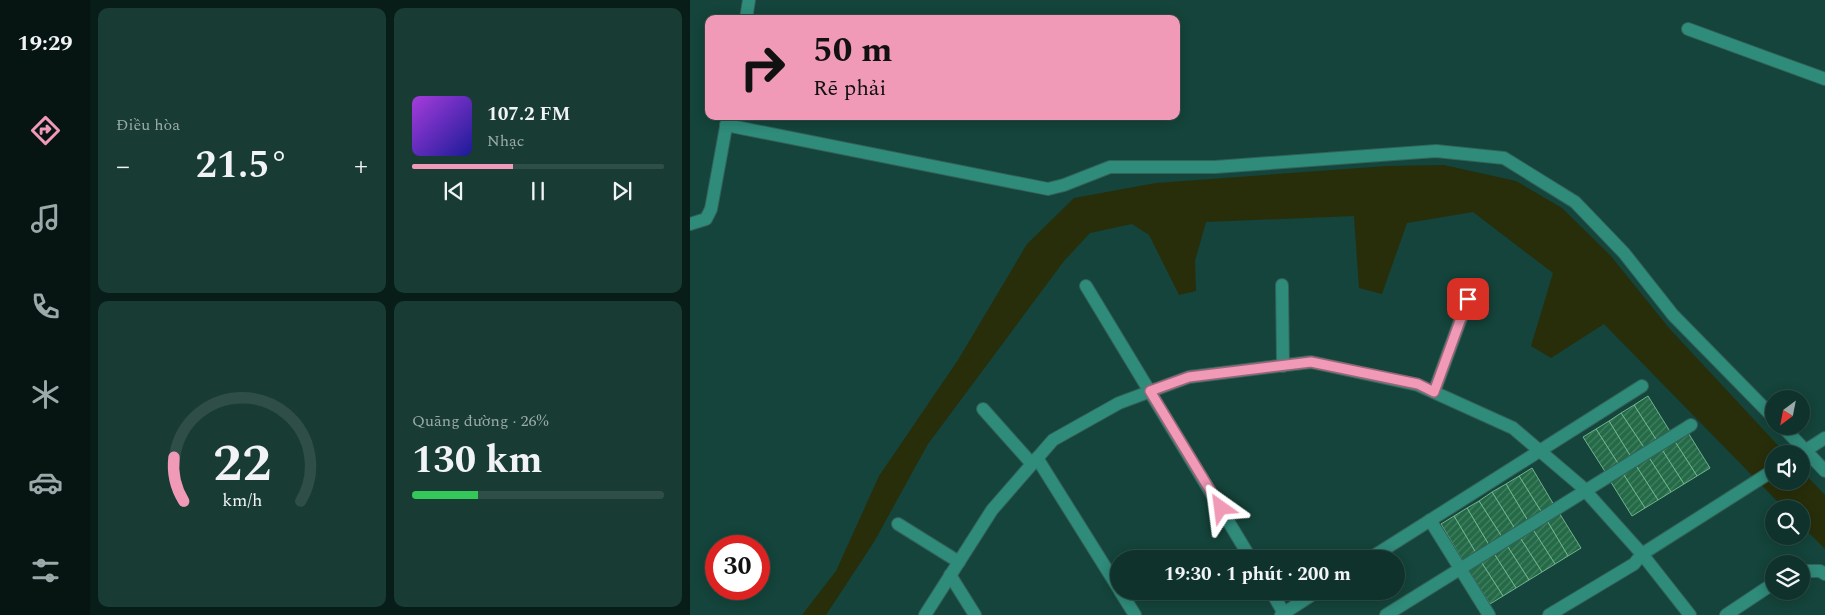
<!DOCTYPE html>
<html lang="vi">
<head>
<meta charset="utf-8">
<style>
  :root { --surface:#0f332c; --page:#183b34; --text:#f1f3f6; --muted:#9baaa9; --line:#2f4e48; --accent:#f09ab7 }
  body { margin:0; font-family:Spectral,serif; background:var(--page); color:var(--text); height:100vh; display:flex; flex-direction:column; font-size:19px; white-space:nowrap }
  * { box-sizing:border-box; margin:0 }
  p { font-size:16px; color:var(--muted) }
  .icon { flex:none; width:28px; height:28px; fill:none; stroke:currentColor; stroke-width:2; stroke-linecap:round; stroke-linejoin:round }
  .map { position:relative; flex:1; overflow:hidden }
  .sheet { display:flex; flex-direction:column; gap:8px; padding:8px; background:#081c18; width:600px }
  .sheet>* { flex:none }
  .top-card { position:absolute; left:15px; top:15px; width:475px; height:105px; border-radius:10px; box-shadow:0 2px 12px #0003,0 0 0 1px var(--line); background:#f09ab7; color:#111; overflow:hidden }
  .needle { width:32px; rotate:212deg }
  .controls { position:absolute; left:1075px; top:390px; display:grid; gap:10px }
  .controls a { display:grid; place-items:center; width:45px; height:45px; border-radius:50%; background:var(--surface); box-shadow:0 2px 12px #0003,0 0 0 1px var(--line); font-size:25px }
  .speed { position:absolute; left:15px; top:535px; display:flex; gap:10px; font-size:25px; font-weight:700; text-align:center }
  .speed>* { display:grid; place-content:center; width:65px; height:65px; border-radius:50%; background:var(--surface); box-shadow:0 2px 12px #0003,0 0 0 1px var(--line); line-height:1 }
  .speed .limit { border:8px solid #d22; background:#fff; color:#111 }
  .pin { position:absolute; display:grid; place-items:center; width:42px; height:42px; color:#fff; margin:-21px; border-radius:10px; box-shadow:0 2px 8px #0006 }
  .me { position:absolute; width:55px; margin:-28px; rotate:329deg; stroke-linejoin:round; filter:drop-shadow(0 0 4px #0008) }
  .turn { display:flex; align-items:center; gap:18px; height:105px; padding:0 25px; font-size:22px }
  .turn .icon { width:65px; height:65px; stroke-width:2.5 }
  .turn b { display:block; font-size:35px; line-height:42px }
  .big { font-size:38px; font-weight:700; line-height:1.1 }
  .sheet .tile { flex:1; display:flex; flex-direction:column; justify-content:center; gap:8px; min-width:0; padding:0 18px; border-radius:10px; background:var(--page) }
  .sheet .dial { align-items:center; gap:0 }
  .dial svg { height:130px; overflow:visible; fill:none; stroke:var(--line); stroke-width:7; stroke-linecap:round; text-anchor:middle }
  .dial text { fill:var(--text); stroke:none }
  .song { display:flex; align-items:center; gap:15px }
  .cover { width:60px; height:60px; border-radius:8px; background:linear-gradient(135deg,hsl(280 70% 55%),hsl(240 70% 35%)) }
  .played { height:5px; border-radius:2px; background:linear-gradient(90deg,var(--accent) 40%,var(--line) 40%) }
  .keys { display:flex; justify-content:space-around; direction:ltr }
  .heat { display:flex; justify-content:space-between; align-items:center; font-size:28px; direction:ltr }
  .charge { height:8px; border-radius:4px; background:linear-gradient(90deg,#34c759 26%,var(--line) 0) }
  .sheet .tiles { flex:1; display:grid; gap:8px; grid-template-columns:repeat(2,1fr) }
  .trip { position:absolute; left:420px; top:550px; width:295px; height:50px; border-radius:25px; background:var(--surface); box-shadow:0 2px 12px #0003,0 0 0 1px var(--line); font-weight:700; line-height:50px; text-align:center }
  main { display:flex; flex:1; min-height:0 }
  .menu { display:flex; flex-direction:column; width:90px; justify-content:space-around; align-items:center; background:#061412; color:var(--muted) }
  .menu .icon { width:35px; height:35px }
  .menu .current { color:var(--accent) }
  .menu b { font-size:22px; color:var(--text) }
  .map>svg:first-child { display:block }
</style>
</head>
<body>
<main>
<nav class="menu">
<b>19:29</b>
<svg class="icon current" aria-label="directions" viewBox="0 0 24 24"><path d="M12 3l9 9-9 9-9-9zM9 14v-3h6M13 9l2 2-2 2"/></svg>
<svg class="icon" aria-label="music" viewBox="0 0 24 24"><path d="M9 18V5l10-2v13"/><circle cx="6" cy="18" r="3"/><circle cx="16" cy="16" r="3"/></svg>
<svg class="icon" aria-label="phone" viewBox="0 0 24 24"><path d="M5 4h4l2 5-3 2q2 4 5 5l2-3 5 2v4C11 20 4 13 5 4z"/></svg>
<svg class="icon" aria-label="climate" viewBox="0 0 24 24"><path d="M12 3v18M4 7l16 10M4 17L20 7"/></svg>
<svg class="icon" aria-label="car" viewBox="0 0 24 24"><path d="M5 17H2v-5l4-1 3-4h7l3 4 3 1v5h-3M9 17h6M6 11h13"/><circle cx="7" cy="17" r="2"/><circle cx="17" cy="17" r="2"/></svg>
<svg class="icon" aria-label="filters" viewBox="0 0 24 24"><path d="M4 7h16M4 17h16"/><circle cx="9" cy="7" r="2"/><circle cx="15" cy="17" r="2"/></svg>
</nav>
<section class="sheet">
<div class="tiles">
<div class="tile"><p>Điều hòa</p>
<div class="heat"><a>−</a><b class="big">21.5°</b><a>+</a></div>
</div>
<div class="tile">
<div class="song"><i class="cover"></i><div><b>107.2 FM</b><p>Nhạc</p></div></div>
<div class="played"></div>
<div class="keys"><svg class="icon" aria-label="previous" viewBox="0 0 24 24"><path d="M18 5L8 12l10 7zM5 5v14"/></svg><svg class="icon" aria-label="pause" viewBox="0 0 24 24"><path d="M8 5v14M16 5v14"/></svg><svg class="icon" aria-label="next" viewBox="0 0 24 24"><path d="M6 5l10 7-10 7zM19 5v14"/></svg></div>
</div>
<div class="tile dial"><svg viewBox="0 0 100 80">
<path d="M14 69A42 42 0 1 1 86 69"/>
<path d="M14 69A42 42 0 0 1 8 42" stroke="#f09ab7"/>
<text x="50" y="56" font-size="32" font-weight="700">22</text>
<text x="50" y="72" font-size="11">km/h</text>
</svg></div>
<div class="tile"><p>Quãng đường · 26%</p><b class="big">130 km</b><div class="charge"></div></div>
</div>
</section>
<div class="map">
<svg width="1135" height="615" viewBox="0 0 1135 615">
  <defs>
    <pattern id="building-hatch" width="6" height="6" patternUnits="userSpaceOnUse" patternTransform="scale(1.25)"><rect width="6" height="6" fill="#246a47"/><path d="M-1 1l2-2M0 6l6-6M5 7l2-2" fill="none" stroke="#438062"/></pattern>
  </defs>
  <rect width="100%" height="100%" fill="#14443b"/>
  <path fill="#282e0a" d="M754,165L826,181L872,208L920,255L979,328L1096,454H1084V481H1111V470L1135,495V549L1111,525V509H1095L914,324L861,358L841,346L863,273L783,212L717,223L692,294L669,288L664,216L516,222L505,261L506,291L489,295L459,235L442,224L400,233L374,261L238,444L184,542L136,615H112L146,571L189,476L268,360L337,244L384,198L466,183L697,166Z"/>
  <g fill="url(#building-hatch)" stroke="#70b48e">
    <path d="M958,396L981,433L967,441L944,405Z"/>
    <path d="M944,405L967,441L955,449L931,413Z"/>
    <path d="M931,413L955,449L941,457L919,421Z"/>
    <path d="M919,421L941,457L929,465L906,429Z"/>
    <path d="M906,429L929,465L916,473L893,437Z"/>
    <path d="M997,431L1020,468L1007,476L984,440Z"/>
    <path d="M984,440L1007,476L994,484L971,448Z"/>
    <path d="M971,448L994,484L981,492L958,456Z"/>
    <path d="M958,456L981,492L968,500L945,464Z"/>
    <path d="M945,464L968,500L955,508L932,472Z"/>
    <path d="M842,468L864,505L852,513L829,476Z"/>
    <path d="M932,472L955,508L942,516L919,479Z"/>
    <path d="M829,476L852,513L838,521L816,484Z"/>
    <path d="M816,484L838,521L825,529L802,492Z"/>
    <path d="M802,492L825,529L812,537L789,501Z"/>
    <path d="M789,501L812,537L799,545L777,508Z"/>
    <path d="M777,508L799,545L786,553L764,516Z"/>
    <path d="M868,511L891,548L878,556L856,519Z"/>
    <path d="M764,516L786,553L773,561L751,524Z"/>
    <path d="M856,519L878,556L865,564L842,528Z"/>
    <path d="M842,528L865,564L852,572L829,536Z"/>
    <path d="M829,536L852,572L839,580L816,544Z"/>
    <path d="M816,544L839,580L826,588L803,552Z"/>
    <path d="M803,552L826,588L813,596L790,560Z"/>
    <path d="M790,560L813,596L800,604L777,568Z"/>
  </g>
  <g fill="none" stroke-linecap="round" stroke-linejoin="round">
    <defs>
      <g id="minor">
        <path d="M56,19L59,0"/>
        <path d="M998,29L1135,79"/>
        <path d="M36,125L358,189L374,185L420,167H525L746,151L814,158L885,202L934,253L983,315L1084,418"/>
        <path d="M0,224L16,219L21,209L38,116"/>
        <path d="M592,285L593,366"/>
        <path d="M396,286L561,559"/>
        <path d="M744,392L778,299"/>
        <path d="M293,409L342,464"/>
        <path d="M1092,426L1135,471"/>
        <path d="M1110,454L1135,438"/>
        <path d="M347,458L429,589"/>
        <path d="M740,520L799,615"/>
        <path d="M208,524L269,562"/>
        <path d="M679,559L952,386"/>
        <path d="M1111,571H1130L1135,574"/>
        <path d="M260,575L285,615"/>
        <path d="M430,591L445,615"/>
        <path d="M581,591L595,615"/>
        <path d="M235,615L302,510L363,440L429,403L499,377L621,362L728,385L823,428L891,486L952,554L1000,615"/>
        <path d="M591,615L628,591"/>
        <path d="M696,615L1001,425"/>
        <path d="M859,615L944,564L952,554L1084,470"/>
        <path d="M1036,615L1084,583"/>
      </g>
    </defs>
    <use href="#minor" stroke="#336258" stroke-width="14"/>
    <use href="#minor" stroke="#2f8b7a" stroke-width="12"/>
  </g>
  <g fill="none" stroke-linecap="round" stroke-linejoin="round">
    <defs>
      <path id="route" d="M531,508L460,391L499,377L621,362L728,384L744,392L778,299"/>
    </defs>
    <use href="#route" stroke="#9c6477" stroke-width="12"/>
    <use href="#route" stroke="#f09ab7" stroke-width="9"/>
  </g>
</svg>
<div class="controls">
<a><svg class="needle" viewBox="-14 -14 28 28"><path d="M0-13l5 13h-10z" fill="#e53935"/><path d="M0 13l5-13h-10z" fill="#9baaa9"/></svg></a>
<a><svg class="icon" aria-label="sound" viewBox="0 0 24 24"><path d="M4 9h4l5-4v14l-5-4H4zM17 9q2 3 0 6"/></svg></a>
<a><svg class="icon" aria-label="search" viewBox="0 0 24 24"><circle cx="10" cy="10" r="6"/><path d="M15 15l6 6"/></svg></a>
<a><svg class="icon" aria-label="layers" viewBox="0 0 24 24"><path d="M12 4l9 5-9 5-9-5zM3 14l9 5 9-5"/></svg></a>
</div>
<div class="speed"><div class="limit">30</div></div>
<div class="pin" style="left:778px;top:299px;background:#d93025"><svg class="icon" aria-label="arrive" viewBox="0 0 24 24"><path d="M6 21V4h12l-3 4 3 4H6"/></svg></div>
<svg class="me" style="left:531px;top:508px" viewBox="-20 -20 40 40"><path d="M0-17L14 15 0 8-14 15z" fill="#f09ab7" stroke="#fff" stroke-width="4"/></svg>
<div class="trip">19:30 · 1 phút · 200 m</div>
<div class="top-card">
<div class="turn"><svg class="icon" aria-label="right" viewBox="0 0 24 24"><path d="M7 20v-9h11M14 6l5 5-5 5"/></svg><div><b>50 m</b>Rẽ phải</div></div>
</div>
</div>
</main>
</body>
</html>
